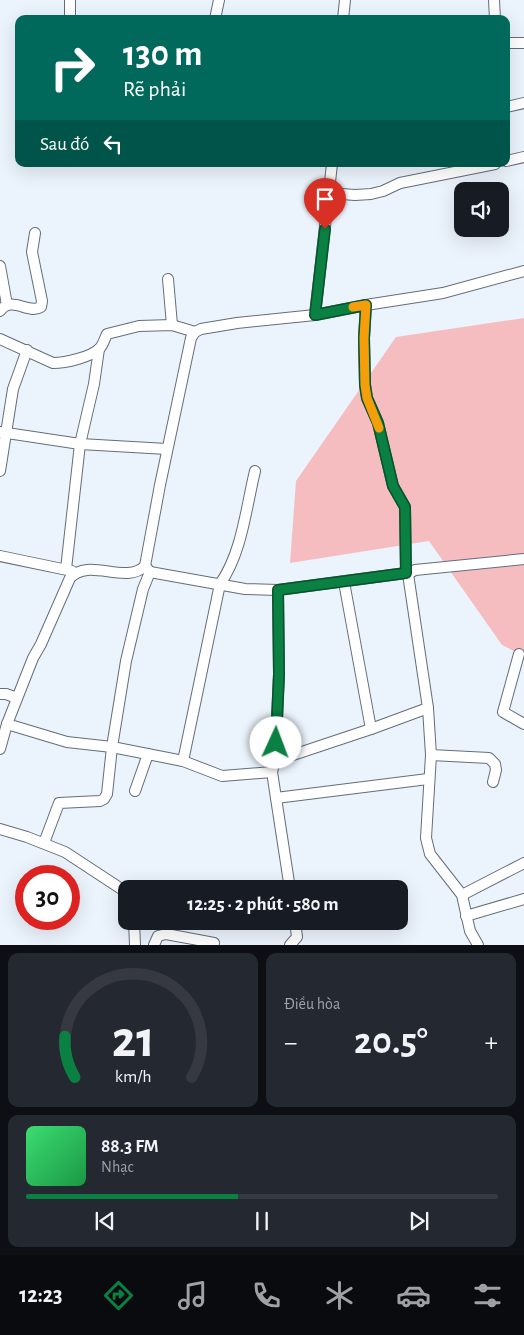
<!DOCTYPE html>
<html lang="vi">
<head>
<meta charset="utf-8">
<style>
  :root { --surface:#171b24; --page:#242831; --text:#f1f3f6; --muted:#9ea1a6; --line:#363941; --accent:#0b8043 }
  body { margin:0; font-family:"Alegreya Sans",sans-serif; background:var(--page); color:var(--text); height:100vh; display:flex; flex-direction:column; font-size:19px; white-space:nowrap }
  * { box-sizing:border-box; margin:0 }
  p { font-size:16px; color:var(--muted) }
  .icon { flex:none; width:28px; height:28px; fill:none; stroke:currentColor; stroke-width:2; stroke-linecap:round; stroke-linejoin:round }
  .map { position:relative; height:945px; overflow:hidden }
  .drawer { display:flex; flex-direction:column; gap:8px; padding:8px; background:#0d0f14; flex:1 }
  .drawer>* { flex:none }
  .hud { position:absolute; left:15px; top:15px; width:495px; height:152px; border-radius:10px; box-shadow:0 5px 20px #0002; background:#00695c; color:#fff; overflow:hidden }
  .tools { position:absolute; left:454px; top:182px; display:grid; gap:10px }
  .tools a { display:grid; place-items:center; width:55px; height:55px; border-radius:10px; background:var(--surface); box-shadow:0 5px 20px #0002; font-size:25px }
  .speed { position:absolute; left:15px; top:865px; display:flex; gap:10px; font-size:25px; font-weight:700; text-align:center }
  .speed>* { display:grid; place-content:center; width:65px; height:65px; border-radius:50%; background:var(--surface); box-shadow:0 5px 20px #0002; line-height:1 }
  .speed .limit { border:8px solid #d22; background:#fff; color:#111 }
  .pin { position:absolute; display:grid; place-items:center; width:42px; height:42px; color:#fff; margin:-51px -21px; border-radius:50% 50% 50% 0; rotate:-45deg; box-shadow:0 0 5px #0007 }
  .pin .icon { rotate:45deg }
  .me { position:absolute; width:55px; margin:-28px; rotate:2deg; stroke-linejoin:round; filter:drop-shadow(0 0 4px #0008) }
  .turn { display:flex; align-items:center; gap:18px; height:105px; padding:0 25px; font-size:22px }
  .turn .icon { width:65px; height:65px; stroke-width:2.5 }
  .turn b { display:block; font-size:35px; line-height:42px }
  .then { display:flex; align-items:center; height:48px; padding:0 25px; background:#0003; gap:10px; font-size:19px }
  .big { font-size:38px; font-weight:700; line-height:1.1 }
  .drawer .widget { flex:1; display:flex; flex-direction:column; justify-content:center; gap:8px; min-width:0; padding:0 18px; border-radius:10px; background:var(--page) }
  .drawer .dial { align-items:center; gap:0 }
  .dial svg { height:130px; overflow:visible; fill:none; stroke:var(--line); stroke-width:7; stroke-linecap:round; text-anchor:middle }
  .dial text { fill:var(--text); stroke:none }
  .song { display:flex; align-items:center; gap:15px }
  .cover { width:60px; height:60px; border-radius:8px; background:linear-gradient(135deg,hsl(140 70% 55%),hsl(140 70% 35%)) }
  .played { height:5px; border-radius:2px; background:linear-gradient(90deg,var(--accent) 45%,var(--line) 45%) }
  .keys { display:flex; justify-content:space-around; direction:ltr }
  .heat { display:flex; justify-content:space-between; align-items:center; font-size:28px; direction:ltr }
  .drawer .tiles { flex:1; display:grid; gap:8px; grid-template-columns:1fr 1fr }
  .widget:last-child { grid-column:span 2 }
  .trip { position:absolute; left:118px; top:880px; width:290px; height:50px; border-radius:10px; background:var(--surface); box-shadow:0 5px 20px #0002; font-weight:700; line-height:50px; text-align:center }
  .tabs { display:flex; height:80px; justify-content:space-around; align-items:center; background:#090b0e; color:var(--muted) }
  .tabs .icon { width:35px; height:35px }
  .tabs .selected { color:var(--accent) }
  .tabs b { font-size:22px; color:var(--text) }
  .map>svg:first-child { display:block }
</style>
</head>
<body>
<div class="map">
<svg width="524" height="945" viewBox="0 0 524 945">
  <rect width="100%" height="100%" fill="#ebf3fc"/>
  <path fill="#f6bdc0" d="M524,318V656L502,645L429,541L290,563L296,481L396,337Z"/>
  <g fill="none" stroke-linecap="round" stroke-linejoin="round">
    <defs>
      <g id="minor">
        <path d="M70,0V19"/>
        <path d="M494,0L495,19"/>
        <path d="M215,19L219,0"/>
        <path d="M343,19L345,0"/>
        <path d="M506,43H524"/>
        <path d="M506,107L524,103"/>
        <path d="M506,161L524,157"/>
        <path d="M329,193L355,195L371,194L383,191L400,183L495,164"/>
        <path d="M0,266L7,305"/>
        <path d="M168,279L172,325"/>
        <path d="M366,305L364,338L365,385L367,398L378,423L393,486L405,507L406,573"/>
        <path d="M0,311C12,295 28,315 41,307L42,301L32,252L35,233"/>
        <path d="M315,315L332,164"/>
        <path d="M0,339L53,363C65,363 92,357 100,348C103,345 105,338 107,334L139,326L172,325L195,332"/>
        <path d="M0,432L80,444L167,449"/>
        <path d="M0,471L13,389L27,350"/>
        <path d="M0,556L72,571"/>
        <path d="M66,569L80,444L94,384L99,349"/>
        <path d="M150,572L245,589L278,590L406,573L408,574L415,570L524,559"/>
        <path d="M408,574L428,708L431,755L489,758L495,764L496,770L493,782"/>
        <path d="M344,582L371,729"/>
        <path d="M278,590L279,674L275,761L272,772L290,889"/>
        <path d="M519,654L503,712L524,724"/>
        <path d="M0,694H6L17,698"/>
        <path d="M7,724L67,742L112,747L183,761L222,776L272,772"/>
        <path d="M0,749L7,724L33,658L41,644L70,578C89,557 125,585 145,566L160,485L191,338L195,332L201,329L237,323L315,315L366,305L443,293L524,271"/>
        <path d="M431,755L426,838L430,854L462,895L470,931L478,945"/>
        <path d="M183,761L220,584C242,553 246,508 255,471"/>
        <path d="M275,761L371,729L428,708"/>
        <path d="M135,791L148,754"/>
        <path d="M276,798L428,779"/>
        <path d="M0,829L27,837L65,852L126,892"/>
        <path d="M44,843L59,803L100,801L104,799L107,794L112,747L126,661L143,589L150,572L146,567"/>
        <path d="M462,895L524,863"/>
        <path d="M466,916L524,899"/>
        <path d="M134,921L135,945"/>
        <path d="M154,945L158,936L166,934L214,943"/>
        <path d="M290,945L297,937L295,921"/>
      </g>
    </defs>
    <use href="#minor" stroke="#636e7b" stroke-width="12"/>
    <use href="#minor" stroke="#fff" stroke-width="10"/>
  </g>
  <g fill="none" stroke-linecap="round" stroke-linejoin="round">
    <defs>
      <path id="route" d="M276,743L279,674L278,590L406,573L405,507L393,486L378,423L367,398L365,385L364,338L366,305L315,315L325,229"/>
    </defs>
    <use href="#route" stroke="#07532c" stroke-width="12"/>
    <use href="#route" stroke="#0b8043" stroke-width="9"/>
    <path stroke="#f59e0b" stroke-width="9" d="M353,307L366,305L364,338L365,385L367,398L379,428"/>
  </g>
</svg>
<div class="tools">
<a><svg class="icon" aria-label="sound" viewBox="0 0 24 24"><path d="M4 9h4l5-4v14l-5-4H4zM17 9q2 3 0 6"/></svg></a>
</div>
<div class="speed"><div class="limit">30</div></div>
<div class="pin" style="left:325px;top:229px;background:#d93025"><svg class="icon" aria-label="arrive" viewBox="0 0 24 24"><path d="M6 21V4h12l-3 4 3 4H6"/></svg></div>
<svg class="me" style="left:276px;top:743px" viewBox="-20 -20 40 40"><circle r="19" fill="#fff"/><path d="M0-13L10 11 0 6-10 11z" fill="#0b8043"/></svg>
<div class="trip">12:25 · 2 phút · 580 m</div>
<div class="hud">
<div class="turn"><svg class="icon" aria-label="right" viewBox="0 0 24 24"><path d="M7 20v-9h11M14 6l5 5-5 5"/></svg><div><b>130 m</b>Rẽ phải</div></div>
<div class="then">Sau đó<svg class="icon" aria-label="left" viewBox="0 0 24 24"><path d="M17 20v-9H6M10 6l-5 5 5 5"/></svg></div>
</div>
</div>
<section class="drawer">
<div class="tiles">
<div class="widget dial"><svg viewBox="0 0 100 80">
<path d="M14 69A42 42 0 1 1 86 69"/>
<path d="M14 69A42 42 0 0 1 8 44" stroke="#0b8043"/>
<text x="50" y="56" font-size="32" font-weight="700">21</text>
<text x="50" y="72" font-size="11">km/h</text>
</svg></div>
<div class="widget"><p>Điều hòa</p>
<div class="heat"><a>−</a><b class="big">20.5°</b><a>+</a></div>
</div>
<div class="widget">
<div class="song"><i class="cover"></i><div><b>88.3 FM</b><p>Nhạc</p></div></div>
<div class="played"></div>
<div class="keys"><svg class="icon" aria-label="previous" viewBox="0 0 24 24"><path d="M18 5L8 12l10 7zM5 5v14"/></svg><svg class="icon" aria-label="pause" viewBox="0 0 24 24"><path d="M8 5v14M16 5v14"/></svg><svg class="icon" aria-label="next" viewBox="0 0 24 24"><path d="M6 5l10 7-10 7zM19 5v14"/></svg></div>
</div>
</div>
</section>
<nav class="tabs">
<b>12:23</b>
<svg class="icon selected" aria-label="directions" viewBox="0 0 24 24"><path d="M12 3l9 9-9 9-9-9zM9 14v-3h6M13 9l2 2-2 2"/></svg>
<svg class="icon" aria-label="music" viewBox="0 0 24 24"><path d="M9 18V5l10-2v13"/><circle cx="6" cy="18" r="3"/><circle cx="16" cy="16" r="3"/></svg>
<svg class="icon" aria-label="phone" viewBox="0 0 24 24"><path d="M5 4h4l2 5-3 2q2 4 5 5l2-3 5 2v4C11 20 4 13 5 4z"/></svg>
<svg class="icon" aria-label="climate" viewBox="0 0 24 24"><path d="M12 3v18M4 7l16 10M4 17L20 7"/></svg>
<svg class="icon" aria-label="car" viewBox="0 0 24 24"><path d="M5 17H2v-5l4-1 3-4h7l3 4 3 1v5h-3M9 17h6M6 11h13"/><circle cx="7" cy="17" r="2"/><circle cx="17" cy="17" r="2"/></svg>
<svg class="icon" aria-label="filters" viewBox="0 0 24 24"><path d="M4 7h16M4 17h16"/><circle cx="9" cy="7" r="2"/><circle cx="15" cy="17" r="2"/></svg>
</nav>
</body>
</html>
